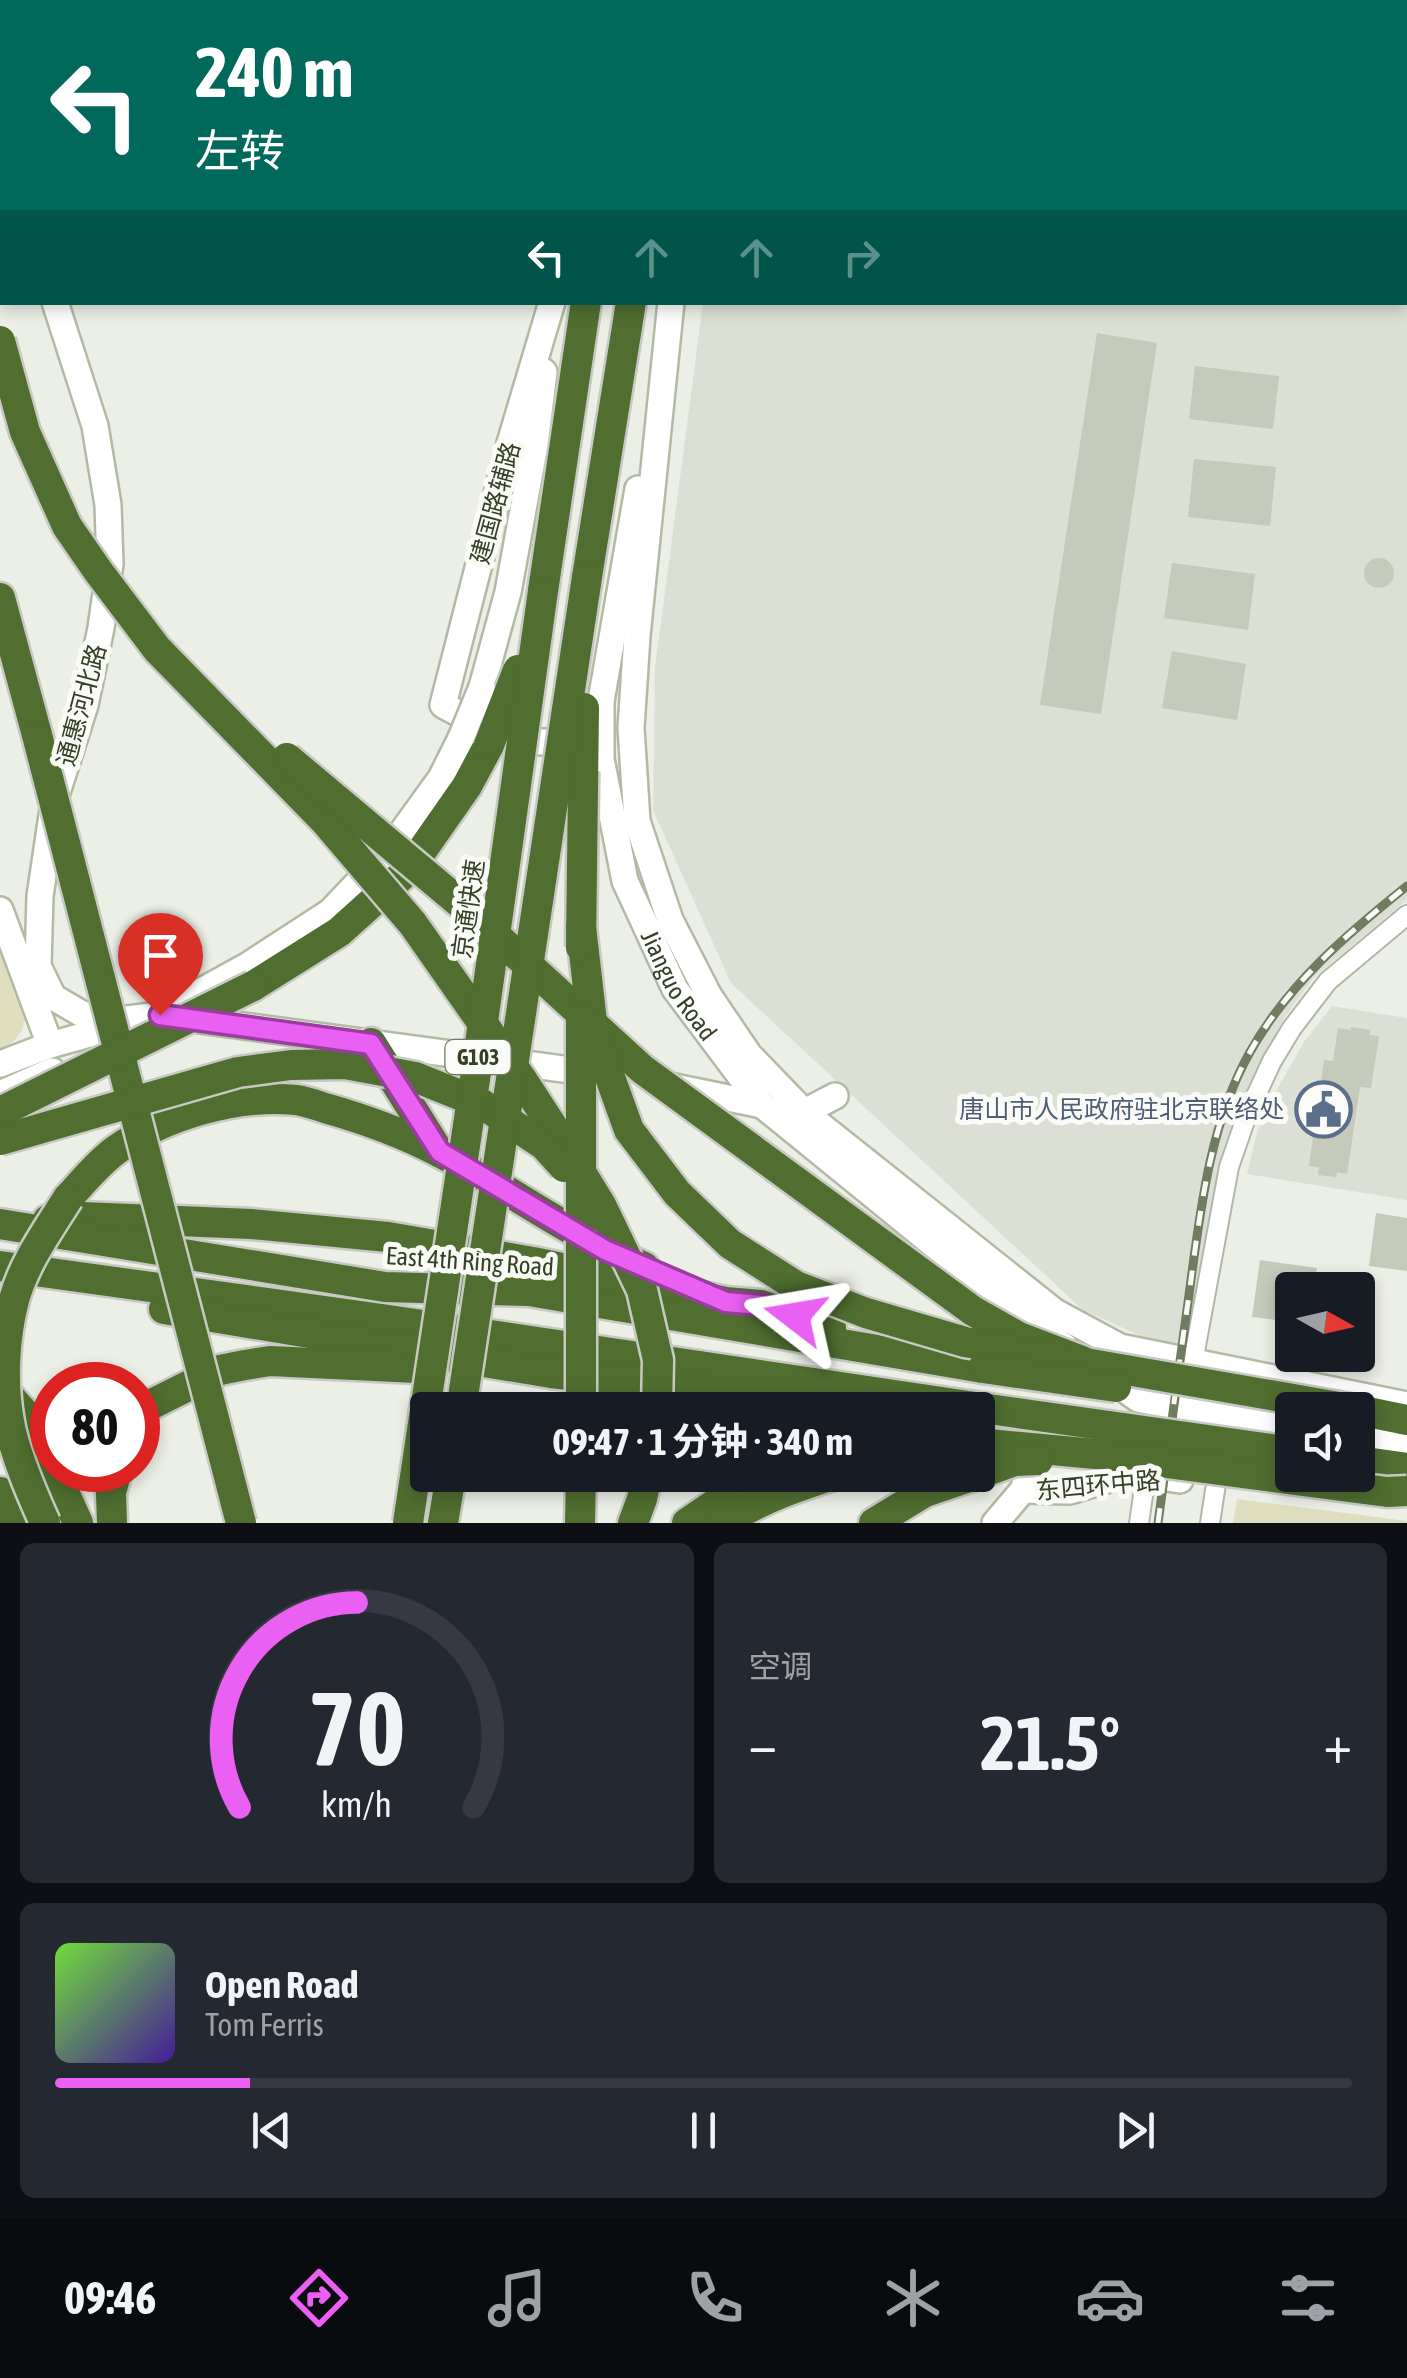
<!DOCTYPE html>
<html lang="zh">
<head>
<meta charset="utf-8">
<style>
  :root { --surface:#171b24; --page:#242831; --text:#f1f3f6; --muted:#9ea1a6; --line:#363941; --accent:#ea60f2 }
  body { margin:0; font-family:"Asap Condensed","Noto Sans SC",sans-serif; background:var(--page); color:var(--text); height:100vh; display:flex; flex-direction:column; font-size:38px; white-space:nowrap }
  * { box-sizing:border-box; margin:0 }
  p { font-size:32px; color:var(--muted) }
  .icon { flex:none; width:55px; height:55px; fill:none; stroke:currentColor; stroke-width:2; stroke-linecap:round; stroke-linejoin:round }
  .map { position:relative; height:1523px; overflow:hidden }
  .details { display:flex; flex-direction:column; gap:20px; padding:20px; background:#0d0f14; flex:1 }
  .details>* { flex:none }
  .hud { position:absolute; left:0px; top:0px; width:1408px; height:305px; box-shadow:0 5px 15px #0003; background:#00695c; color:#fff; overflow:hidden }
  .needle { width:65px; rotate:98deg }
  .tools { position:absolute; left:1275px; top:1272px; display:grid; gap:20px }
  .tools a { display:grid; place-items:center; width:100px; height:100px; border-radius:10px; background:var(--surface); box-shadow:0 5px 15px #0003; font-size:50px }
  .speed { position:absolute; left:30px; top:1362px; display:flex; gap:20px; font-size:50px; font-weight:700; text-align:center }
  .speed>* { display:grid; place-content:center; width:130px; height:130px; border-radius:50%; background:var(--surface); box-shadow:0 5px 15px #0003; line-height:1 }
  .speed .limit { border:15px solid #d22; background:#fff; color:#111 }
  .pin { position:absolute; display:grid; place-items:center; width:85px; height:85px; color:#fff; margin:-102px -42px; border-radius:50% 50% 50% 0; rotate:-45deg; box-shadow:0 0 10px #0007 }
  .pin .icon { rotate:45deg }
  .me { position:absolute; width:110px; margin:-55px; rotate:284deg; stroke-linejoin:round; filter:drop-shadow(0 0 8px #0008) }
  .turn { display:flex; align-items:center; gap:35px; height:210px; padding:0 30px; font-size:45px }
  .turn .icon { width:130px; height:130px; stroke-width:2.5 }
  .turn b { display:block; font-size:70px; line-height:85px }
  .lanes { display:flex; align-items:center; height:95px; padding:0 30px; background:#0003; justify-content:center; gap:50px; direction:ltr }
  .lanes .off { opacity:.35 }
  .big { font-size:75px; font-weight:700; line-height:1.1 }
  .details .card { flex:1; display:flex; flex-direction:column; justify-content:center; gap:15px; min-width:0; padding:0 35px; border-radius:15px; background:var(--page) }
  .details .dial { align-items:center; gap:0 }
  .dial svg { height:260px; overflow:visible; fill:none; stroke:var(--line); stroke-width:7; stroke-linecap:round; text-anchor:middle }
  .dial text { fill:var(--text); stroke:none }
  .song { display:flex; align-items:center; gap:30px }
  .cover { width:120px; height:120px; border-radius:15px; background:linear-gradient(135deg,hsl(100 70% 55%),hsl(260 70% 35%)) }
  .played { height:10px; border-radius:5px; background:linear-gradient(90deg,var(--accent) 15%,var(--line) 15%) }
  .keys { display:flex; justify-content:space-around; direction:ltr }
  .heat { display:flex; justify-content:space-between; align-items:center; font-size:55px; direction:ltr }
  .details .tiles { flex:1; display:grid; gap:20px; grid-template-columns:1fr 1fr }
  .card:last-child { grid-column:span 2 }
  .trip { position:absolute; left:410px; top:1392px; width:585px; height:100px; border-radius:10px; background:var(--surface); box-shadow:0 5px 15px #0003; font-weight:700; line-height:100px; text-align:center }
  .dock { display:flex; height:160px; justify-content:space-around; align-items:center; background:#090b0e; color:var(--muted) }
  .dock .icon { width:70px; height:70px }
  .dock .current { color:var(--accent) }
  .dock b { font-size:45px; color:var(--text) }
  .map>svg:first-child { display:block }
</style>
</head>
<body>
<div class="map">
<svg width="1407" height="1523" viewBox="0 0 1407 1523">
  <rect width="100%" height="100%" fill="#ecefe6"/>
  <g fill="#dcdfd4">
    <path d="M966,0H1407V55H1405V2H986Z"/>
    <path d="M1405,65L1407,66V900L1314,977L1285,1017L1262,1061L1242,1110L1193,1347L1161,1345L1083,1310L731,983L653,810L655,668L703,303L1405,302Z"/>
    <path d="M1332,1006L1407,1018V1200L1247,1174L1256,1136L1271,1100L1304,1042Z"/>
  </g>
  <g fill="#dfdebf">
    <path d="M0,929C12,962 50,1031 0,1049Z"/>
    <path d="M1237,1499L1407,1521V1523H1233Z"/>
  </g>
  <g fill="#c5cabb">
    <path d="M1097,333L1157,343L1101,714L1040,705Z"/>
    <path d="M1195,366L1279,376L1273,429L1189,419Z"/>
    <path d="M1194,459L1276,467L1270,526L1188,517Z"/>
    <circle cx="1379" cy="573" r="15"/>
    <path d="M1172,563L1255,574L1248,630L1164,618Z"/>
    <path d="M1172,651L1246,664L1237,720L1162,708Z"/>
    <path d="M1351,1027L1370,1030V1035L1379,1036L1371,1088L1360,1087L1347,1174L1337,1172L1336,1177L1318,1175L1319,1167L1309,1166L1324,1060L1333,1061L1338,1028L1351,1030Z"/>
    <path d="M1376,1213L1407,1218V1271L1369,1266Z"/>
    <path d="M1260,1260L1317,1268L1313,1290H1292V1322L1252,1317Z"/>
  </g>
  <g fill="none" stroke-linecap="round" stroke-linejoin="round">
    <defs>
      <g id="street">
        <path d="M1043,0L1061,2"/>
        <path d="M1356,2L1357,0"/>
        <path d="M1405,45H1407"/>
        <path d="M1193,1362L1229,1167L1247,1115L1272,1061L1292,1028L1328,981L1407,915"/>
        <path d="M1139,1523L1146,1475"/>
        <path d="M1210,1523L1216,1484"/>
      </g>
      <g id="secondary">
        <path d="M7,2V0"/>
        <path d="M598,2L599,0"/>
        <path d="M709,2V0"/>
        <path d="M55,302L95,426L108,505L110,564L101,628L85,705L54,802L40,896L38,966L53,997L82,1014L120,1020L159,1015"/>
        <path d="M552,302L510,443L443,705L486,728L540,742H578"/>
        <path d="M671,302L637,636L631,728L637,821L670,920L709,996L749,1055L805,1113L1055,1312L1120,1347L1407,1405"/>
        <path d="M482,687L508,592L535,444L544,372"/>
        <path d="M601,701L638,489"/>
        <path id="s1" d="M601,759L625,881L675,989L762,1105L1024,1318L1064,1346"/>
        <path d="M0,910L50,1045"/>
        <path d="M158,1015L247,966L330,912L389,850L441,778L461,738"/>
        <path d="M184,1018L600,1074"/>
        <path d="M0,1064L50,1045L126,1024"/>
        <path d="M665,1085L762,1105"/>
        <path d="M0,1094L52,1071"/>
        <path d="M791,1119L835,1096"/>
        <path d="M1105,1375L1138,1399L1173,1406L1292,1424"/>
        <path d="M1358,1434L1407,1442"/>
        <path d="M1023,1490L1070,1491L1113,1478L1146,1475L1180,1480"/>
        <path d="M995,1523L1023,1490L1027,1479"/>
      </g>
      <g id="highway">
        <path d="M632,2L633,0"/>
        <path d="M684,2V0"/>
        <path d="M587,577L631,302"/>
        <path d="M543,591L586,302"/>
        <path d="M0,598L37,735"/>
        <path d="M253,986L339,932L409,869L467,786L489,745"/>
        <path d="M371,1043L439,1152"/>
        <path d="M68,1198C83,1182 98,1163 116,1150C164,1115 237,1094 296,1100C305,1101 316,1105 325,1108C364,1119 403,1133 439,1152C508,1188 571,1235 644,1267"/>
        <path d="M48,1220L82,1217L251,1224L388,1237L533,1262L726,1302L761,1305L831,1328"/>
        <path d="M0,1224L385,1287L529,1291L983,1368"/>
        <path d="M0,1266L382,1319L989,1409"/>
        <path d="M164,1309L551,1373L796,1400"/>
        <path d="M0,1386L23,1412L52,1466"/>
        <path d="M1358,1410L1407,1420"/>
        <path d="M138,1422L146,1407L220,1370L245,1365L270,1361L417,1368"/>
        <path d="M1358,1461L1407,1468"/>
        <path d="M54,1470L78,1523"/>
        <path d="M0,1492L17,1523"/>
        <path d="M112,1523L111,1493L117,1470"/>
        <path d="M443,1523L451,1475"/>
        <path d="M580,1523L581,1475"/>
        <path d="M633,1523L642,1499L647,1475"/>
        <path d="M687,1523L721,1500L769,1475"/>
        <path d="M725,1523C757,1500 796,1487 833,1475"/>
        <path d="M874,1523L925,1492L975,1475"/>
      </g>
    </defs>
    <use href="#street" stroke="#b1b7a8" stroke-width="22"/>
    <use href="#secondary" stroke="#b3baa4" stroke-width="30"/>
    <use href="#highway" stroke="#c6cac2" stroke-width="35"/>
    <use href="#street" stroke="#fff" stroke-width="18"/>
    <use href="#secondary" stroke="#fff" stroke-width="25"/>
    <use href="#highway" stroke="#4f6e30" stroke-width="30"/>
    <defs>
      <path id="rail" d="M1158,1523C1168,1447 1178,1371 1189,1295C1200,1213 1209,1125 1250,1052C1288,984 1347,934 1407,886"/>
    </defs>
    <use href="#rail" stroke="#707c5f" stroke-width="9"/>
    <use href="#rail" stroke="#fafbf7" stroke-width="5" stroke-dasharray="15" stroke-linecap="butt"/>
    <defs>
      <g id="secondary-bridge">
        <path d="M601,701V759"/>
        <path d="M461,738L482,687"/>
      </g>
      <g id="highway-bridge">
        <path d="M0,341L25,432L67,526L98,571L157,649L325,821L413,924L521,1078L560,1138L601,1205L642,1290L658,1360L657,1410"/>
        <path d="M37,735L241,1523"/>
        <path d="M489,745L518,670"/>
        <path d="M287,758L460,903L642,1069L973,1311L1019,1337L1082,1361"/>
        <path d="M581,927L593,1030L629,1130L677,1193L730,1244L796,1286L866,1313L965,1342L1356,1410"/>
        <path d="M581,947L584,708"/>
        <path d="M0,1112L253,986"/>
        <path d="M0,1140L238,1072L291,1065L345,1064L415,1077L482,1104L544,1145L564,1167"/>
        <path d="M983,1368L1116,1387"/>
        <path d="M989,1409L1292,1452"/>
        <path d="M461,1410L587,577"/>
        <path d="M581,1410V1018"/>
        <path d="M978,1443L1106,1455L1387,1492L1407,1491"/>
        <path d="M978,1474L1015,1461L1038,1460"/>
        <path d="M45,1523C32,1494 14,1453 9,1422C2,1383 4,1339 14,1300C24,1263 48,1230 68,1198"/>
        <path d="M408,1523L475,1079L543,591"/>
      </g>
    </defs>
    <use href="#secondary-bridge" stroke="#b3baa4" stroke-width="30" stroke-linecap="butt"/>
    <use href="#highway-bridge" stroke="#c6cac2" stroke-width="35" stroke-linecap="butt"/>
    <use href="#secondary-bridge" stroke="#fff" stroke-width="25"/>
    <use href="#highway-bridge" stroke="#4f6e30" stroke-width="30"/>
  </g>
  <g fill="none" stroke-linecap="round" stroke-linejoin="round">
    <defs>
      <path id="route" d="M160,1015L371,1044L440,1152L605,1250L726,1302L761,1305L795,1316"/>
    </defs>
    <use href="#route" stroke="#983e9d" stroke-width="25"/>
    <use href="#route" stroke="#ea60f2" stroke-width="18"/>
  </g>
  <defs>
    <symbol id="civic-ring" viewBox="-11 -11 22 22"><circle r="9.5" fill="#fafbf7" stroke="#5c6f8a" stroke-width="1.5"/><path d="M-.6-6.5H3V-4.5H.6V-3L4-1V1h2V6H-6V1h2V-1L-.6-3ZM-1.2 2.5V6h2.4V2.5Z" fill="#5c6f8a"/></symbol>
  </defs>
  <g fill-rule="evenodd">
    <use href="#civic-ring" x="1292" y="1078" width="63" height="63"/>
  </g>
  <g text-anchor="middle" stroke-width="10" stroke-linejoin="round" paint-order="stroke">
    <rect fill="#fafbf7" stroke="#707963" stroke-width="2.5" x="445.5" y="1040" width="65" height="34" rx="8"/>
    <g font-size="22" font-weight="bold" fill="#354124">
      <text x="478" y="1065">G103</text>
    </g>
    <g font-size="25" fill="#354124" stroke="#fafbf7">
      <text transform="translate(495 503) rotate(-75)" y="9">建国路辅路</text>
      <text transform="translate(81 705) rotate(-75)" y="9">通惠河北路</text>
      <text transform="translate(468 909) rotate(-82)" y="9">京通快速</text>
      <text dy="9" stroke="none"><textPath href="#s1" startOffset="242">Jianguo Road</textPath></text>
      <text transform="translate(470 1261) rotate(4)" y="9">East 4th Ring Road</text>
      <text transform="translate(1098 1485) rotate(-5)" y="9">东四环中路</text>
    </g>
    <g font-size="25" fill="#4e5e75" stroke="#fafbf7" text-anchor="end">
      <text x="1284" y="1118">唐山市人民政府驻北京联络处</text>
    </g>
  </g>
</svg>
<div class="tools">
<a><svg class="needle" viewBox="-14 -14 28 28"><path d="M0-13l5 13h-10z" fill="#e53935"/><path d="M0 13l5-13h-10z" fill="#9ea1a6"/></svg></a>
<a><svg class="icon" aria-label="sound" viewBox="0 0 24 24"><path d="M4 9h4l5-4v14l-5-4H4zM17 9q2 3 0 6"/></svg></a>
</div>
<div class="speed"><div class="limit">80</div></div>
<div class="pin" style="left:160px;top:1015px;background:#d93025"><svg class="icon" aria-label="arrive" viewBox="0 0 24 24"><path d="M6 21V4h12l-3 4 3 4H6"/></svg></div>
<svg class="me" style="left:795px;top:1316px" viewBox="-20 -20 40 40"><path d="M0-17L14 15 0 8-14 15z" fill="#ea60f2" stroke="#fff" stroke-width="4"/></svg>
<div class="trip">09:47 · 1 分钟 · 340 m</div>
<div class="hud">
<div class="turn"><svg class="icon" aria-label="left" viewBox="0 0 24 24"><path d="M17 20v-9H6M10 6l-5 5 5 5"/></svg><div><b>240 m</b>左转</div></div>
<div class="lanes"><svg class="icon" aria-label="left" viewBox="0 0 24 24"><path d="M17 20v-9H6M10 6l-5 5 5 5"/></svg><svg class="icon off" aria-label="ahead" viewBox="0 0 24 24"><path d="M12 20V5M6 11l6-6 6 6"/></svg><svg class="icon off" aria-label="ahead" viewBox="0 0 24 24"><path d="M12 20V5M6 11l6-6 6 6"/></svg><svg class="icon off" aria-label="right" viewBox="0 0 24 24"><path d="M7 20v-9h11M14 6l5 5-5 5"/></svg></div>
</div>
</div>
<section class="details">
<div class="tiles">
<div class="card dial"><svg viewBox="0 0 100 80">
<path d="M14 69A42 42 0 1 1 86 69"/>
<path d="M14 69A42 42 0 0 1 50 6" stroke="#ea60f2"/>
<text x="50" y="56" font-size="32" font-weight="700">70</text>
<text x="50" y="72" font-size="11">km/h</text>
</svg></div>
<div class="card"><p>空调</p>
<div class="heat"><a>−</a><b class="big">21.5°</b><a>+</a></div>
</div>
<div class="card">
<div class="song"><i class="cover"></i><div><b>Open Road</b><p>Tom Ferris</p></div></div>
<div class="played"></div>
<div class="keys"><svg class="icon" aria-label="previous" viewBox="0 0 24 24"><path d="M18 5L8 12l10 7zM5 5v14"/></svg><svg class="icon" aria-label="pause" viewBox="0 0 24 24"><path d="M8 5v14M16 5v14"/></svg><svg class="icon" aria-label="next" viewBox="0 0 24 24"><path d="M6 5l10 7-10 7zM19 5v14"/></svg></div>
</div>
</div>
</section>
<nav class="dock">
<b>09:46</b>
<svg class="icon current" aria-label="directions" viewBox="0 0 24 24"><path d="M12 3l9 9-9 9-9-9zM9 14v-3h6M13 9l2 2-2 2"/></svg>
<svg class="icon" aria-label="music" viewBox="0 0 24 24"><path d="M9 18V5l10-2v13"/><circle cx="6" cy="18" r="3"/><circle cx="16" cy="16" r="3"/></svg>
<svg class="icon" aria-label="phone" viewBox="0 0 24 24"><path d="M5 4h4l2 5-3 2q2 4 5 5l2-3 5 2v4C11 20 4 13 5 4z"/></svg>
<svg class="icon" aria-label="climate" viewBox="0 0 24 24"><path d="M12 3v18M4 7l16 10M4 17L20 7"/></svg>
<svg class="icon" aria-label="car" viewBox="0 0 24 24"><path d="M5 17H2v-5l4-1 3-4h7l3 4 3 1v5h-3M9 17h6M6 11h13"/><circle cx="7" cy="17" r="2"/><circle cx="17" cy="17" r="2"/></svg>
<svg class="icon" aria-label="filters" viewBox="0 0 24 24"><path d="M4 7h16M4 17h16"/><circle cx="9" cy="7" r="2"/><circle cx="15" cy="17" r="2"/></svg>
</nav>
</body>
</html>
